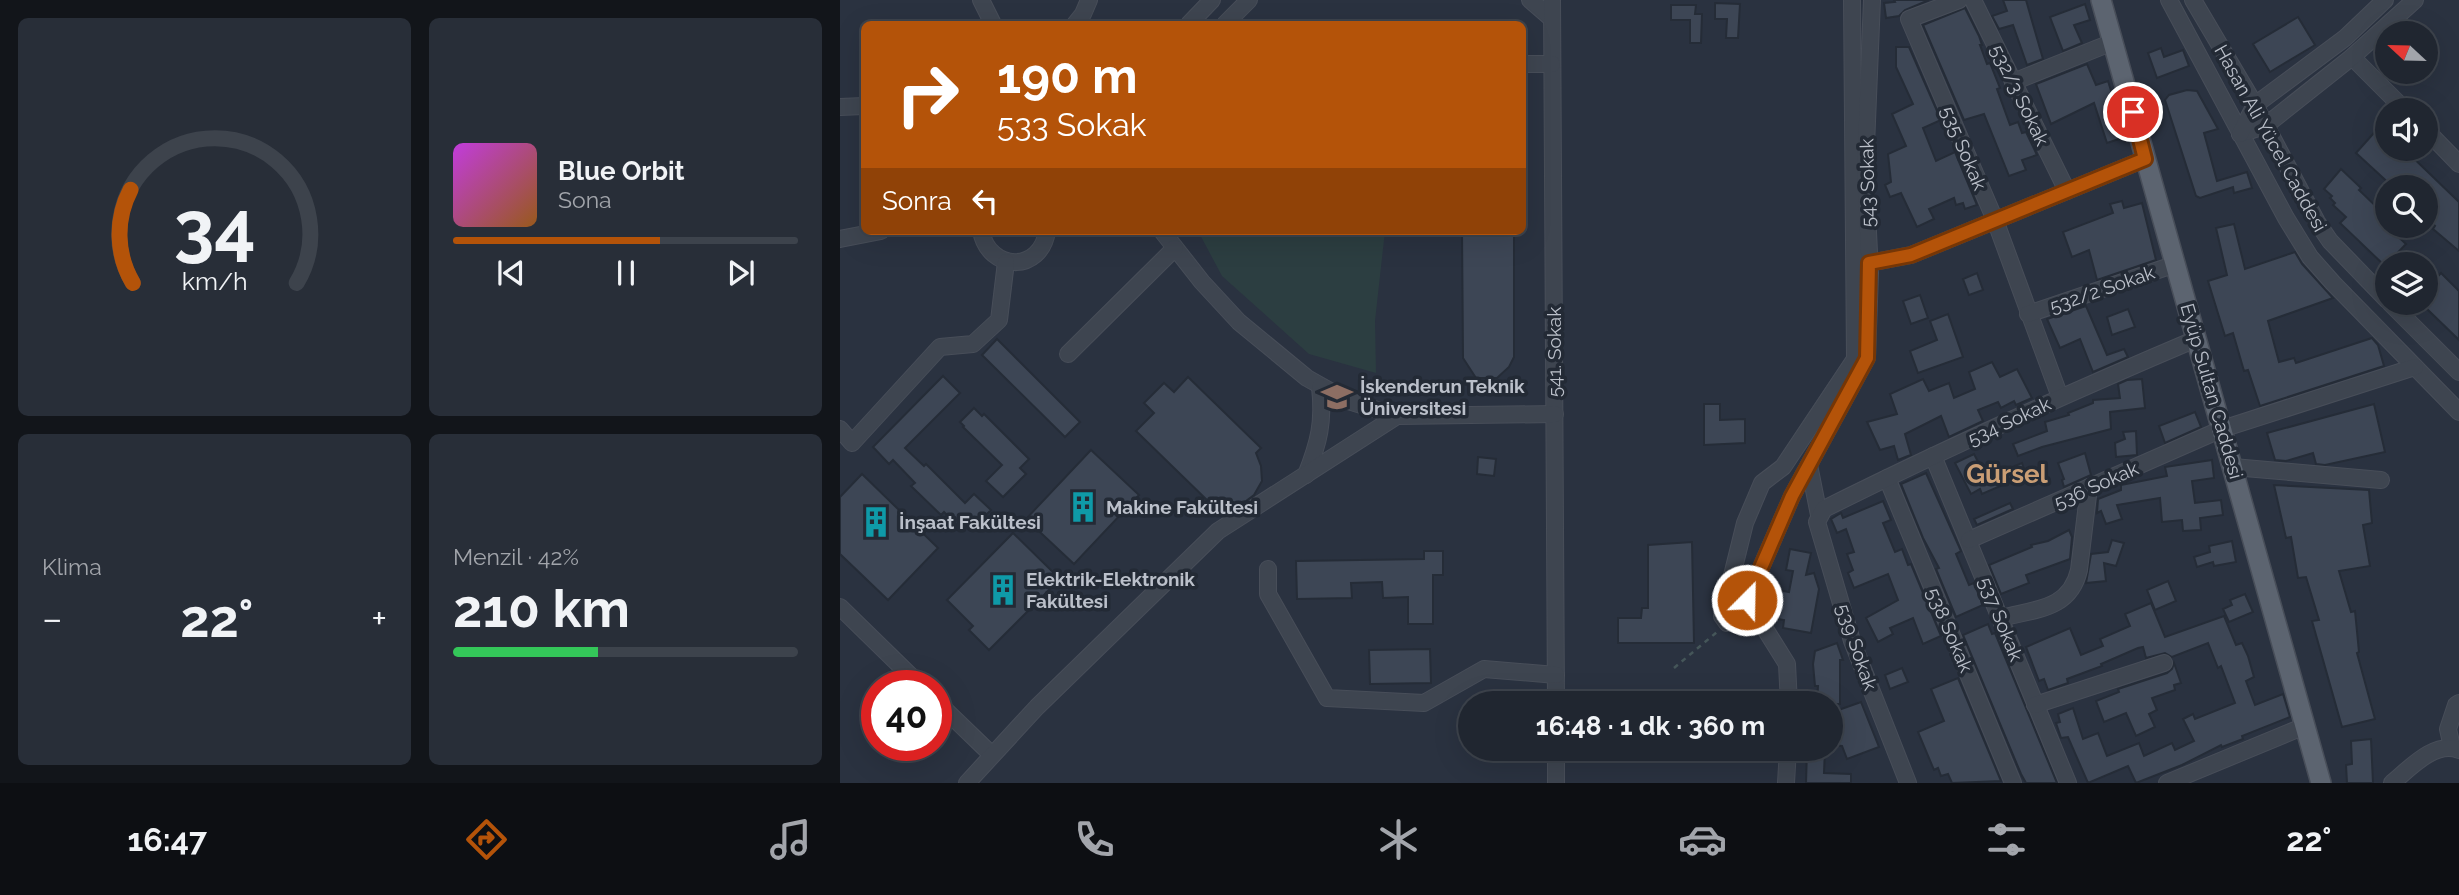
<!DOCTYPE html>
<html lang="tr">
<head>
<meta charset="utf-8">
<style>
  :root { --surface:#202630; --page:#282e38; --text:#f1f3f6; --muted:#a2a5ab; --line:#3d434c; --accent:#b45309 }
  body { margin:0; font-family:Raleway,sans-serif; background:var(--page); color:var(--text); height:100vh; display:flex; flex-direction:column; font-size:26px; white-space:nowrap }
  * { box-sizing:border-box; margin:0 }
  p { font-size:23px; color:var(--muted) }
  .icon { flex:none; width:38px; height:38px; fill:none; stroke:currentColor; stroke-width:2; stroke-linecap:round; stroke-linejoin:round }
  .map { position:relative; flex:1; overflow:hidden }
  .drawer { display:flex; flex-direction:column; gap:18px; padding:18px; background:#12151a; width:840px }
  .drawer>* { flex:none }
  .hud { position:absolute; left:21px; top:21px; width:665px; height:214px; border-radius:10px; box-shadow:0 7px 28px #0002,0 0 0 2px var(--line); background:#b45309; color:#fff; overflow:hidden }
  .needle { width:46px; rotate:292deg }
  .tools { position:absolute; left:1535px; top:21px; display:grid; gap:14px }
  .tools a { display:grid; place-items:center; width:63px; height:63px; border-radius:50%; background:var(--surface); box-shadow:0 7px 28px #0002,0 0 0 2px var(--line); font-size:35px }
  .speed { position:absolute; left:21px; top:670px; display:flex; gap:14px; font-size:35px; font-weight:700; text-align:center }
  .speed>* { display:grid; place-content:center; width:91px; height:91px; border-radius:50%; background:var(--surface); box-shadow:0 7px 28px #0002,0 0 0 2px var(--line); line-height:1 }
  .speed .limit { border:10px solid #d22; background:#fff; color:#111 }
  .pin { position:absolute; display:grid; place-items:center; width:60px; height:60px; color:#fff; margin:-30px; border:4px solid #fff; border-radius:50%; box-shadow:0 2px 7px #0007 }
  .me { position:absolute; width:77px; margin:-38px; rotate:23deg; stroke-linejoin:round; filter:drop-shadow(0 0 5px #0008) }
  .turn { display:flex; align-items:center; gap:24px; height:147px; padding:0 21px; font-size:32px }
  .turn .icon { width:91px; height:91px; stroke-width:2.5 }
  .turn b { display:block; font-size:49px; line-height:60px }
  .then { display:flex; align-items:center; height:66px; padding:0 21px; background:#0003; gap:14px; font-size:26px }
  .big { font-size:52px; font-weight:700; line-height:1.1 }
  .drawer .widget { flex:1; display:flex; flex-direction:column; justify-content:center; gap:10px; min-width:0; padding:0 24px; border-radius:10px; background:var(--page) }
  .drawer .dial { align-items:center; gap:0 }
  .dial svg { height:182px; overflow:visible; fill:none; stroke:var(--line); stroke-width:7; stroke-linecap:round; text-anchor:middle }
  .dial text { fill:var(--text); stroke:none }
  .song { display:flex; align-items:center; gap:21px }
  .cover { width:84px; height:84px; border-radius:10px; background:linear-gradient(135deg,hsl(290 70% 55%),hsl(30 70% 35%)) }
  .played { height:7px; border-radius:4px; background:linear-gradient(90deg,var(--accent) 60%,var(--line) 60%) }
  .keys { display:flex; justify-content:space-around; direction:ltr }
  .heat { display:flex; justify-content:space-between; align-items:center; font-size:38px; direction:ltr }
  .charge { height:10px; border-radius:5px; background:linear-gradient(90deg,#34c759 42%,var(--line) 0) }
  .drawer .tiles { flex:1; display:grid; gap:18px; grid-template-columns:repeat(2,1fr) }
  .trip { position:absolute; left:618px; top:691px; width:385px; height:70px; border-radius:35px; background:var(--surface); box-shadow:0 7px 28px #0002,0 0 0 2px var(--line); font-weight:700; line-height:70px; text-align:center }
  .tab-bar { display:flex; height:112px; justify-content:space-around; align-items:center; background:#0d0f13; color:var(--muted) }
  .tab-bar .icon { width:49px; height:49px }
  .tab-bar .current { color:var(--accent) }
  .tab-bar b { font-size:32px; color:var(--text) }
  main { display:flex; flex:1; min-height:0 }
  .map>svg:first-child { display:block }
</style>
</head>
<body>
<main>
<section class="drawer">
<div class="tiles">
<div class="widget dial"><svg viewBox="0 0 100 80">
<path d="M14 69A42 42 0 1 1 86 69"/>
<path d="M14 69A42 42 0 0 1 13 28" stroke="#b45309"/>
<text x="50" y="56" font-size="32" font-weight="700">34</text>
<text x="50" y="72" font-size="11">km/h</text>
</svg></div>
<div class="widget">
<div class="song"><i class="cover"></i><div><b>Blue Orbit</b><p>Sona</p></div></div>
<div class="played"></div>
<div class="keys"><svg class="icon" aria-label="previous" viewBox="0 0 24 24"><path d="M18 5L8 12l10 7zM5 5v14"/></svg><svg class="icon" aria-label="pause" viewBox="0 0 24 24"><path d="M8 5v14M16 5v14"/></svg><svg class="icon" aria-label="next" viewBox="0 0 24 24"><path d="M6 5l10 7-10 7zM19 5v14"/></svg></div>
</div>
<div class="widget"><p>Klima</p>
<div class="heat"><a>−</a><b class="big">22°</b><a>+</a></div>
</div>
<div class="widget"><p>Menzil · 42%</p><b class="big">210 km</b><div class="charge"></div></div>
</div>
</section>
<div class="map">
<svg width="1619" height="783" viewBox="0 0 1619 783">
  <rect width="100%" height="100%" fill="#2a3240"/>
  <path fill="#2c3e41" d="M358,231H545L535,321L536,373L469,354L382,276Z"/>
  <g fill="#3d4655" stroke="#252c37" stroke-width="2">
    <path d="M1054,0H1089L1065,10L1059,16L1046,18L1044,3L1055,2Z"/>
    <path d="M1163,0H1186L1203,59L1187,65L1173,25L1159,29L1152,16L1167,11Z"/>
    <path d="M875,3L900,4L898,38H886L887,19H875Z"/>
    <path d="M1245,4L1250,20L1234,25L1242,43L1223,51L1210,17Z"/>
    <path d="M831,5H856L855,14H862L861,43H850V20H831Z"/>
    <path d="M1125,8L1139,36L1142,45H1140L1147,64L1150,63L1160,88L1157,89L1170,125L1178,122L1182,133L1186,132L1197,155L1182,160L1186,170L1169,176L1144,114L1124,120L1083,25Z"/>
    <path d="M1458,17L1475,45L1430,72L1413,44Z"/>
    <path d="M1056,47H1069L1101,120L1083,128L1096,161L1115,152L1137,205L1125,209L1123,203L1116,205L1114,198L1089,209L1094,219L1077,227L1061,193L1050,197L1045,185L1051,182L1048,154L1066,146L1052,114L1073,104L1056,67Z"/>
    <path d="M1321,48L1324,57L1343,50L1349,66L1317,78L1308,53Z"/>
    <path d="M1247,64L1256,85L1268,81L1273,97L1270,99L1282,138L1267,143L1254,103L1211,124L1196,84Z"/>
    <path d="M1347,90L1357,91L1378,129L1364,133L1377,181L1407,172L1412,188L1394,193L1393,187L1360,198L1356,196L1325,100L1329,95Z"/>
    <path d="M1541,125L1547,131V149H1564L1619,202V251L1593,229L1595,226L1586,217V187H1553L1516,153Z"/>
    <path d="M1501,169L1521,188L1519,190L1545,215L1540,220L1566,244L1545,266L1500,223L1506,217L1493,205L1495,203L1490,198L1492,196L1484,189Z"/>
    <path d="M1282,201L1284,208L1302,203L1316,260L1257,280L1249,250L1232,257L1223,232L1273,213L1270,204Z"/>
    <path d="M1394,224L1405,269L1455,252L1462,264L1493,298L1428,321L1439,362L1454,358L1456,363L1532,338L1538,345L1544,366L1420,406L1408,370L1404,371L1393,333L1385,336L1368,281L1387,275L1376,228Z"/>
    <path d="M622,231H674V357L669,367L657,378H636L623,358Z"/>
    <path d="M1137,273L1143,290L1129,295L1123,279Z"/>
    <path d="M1601,273L1619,291V340L1586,308V289Z"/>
    <path d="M1080,295L1088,318L1071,324L1063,301Z"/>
    <path d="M1246,306L1267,355L1284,349L1288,357L1253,372L1240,339L1220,348L1207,319Z"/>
    <path d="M1288,309L1295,327L1272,335L1267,317Z"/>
    <path d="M1108,314L1123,357L1078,373L1070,351L1097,340L1090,321Z"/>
    <path d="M157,339L240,422L225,437L142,355Z"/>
    <path d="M1152,362L1160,377L1177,369L1192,398L1176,405L1174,401L1161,408L1158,402L1138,410L1143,421L1109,437L1101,416L1065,434L1071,455L1068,456L1058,460L1054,446L1040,450L1027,422L1057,414L1050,394L1083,379L1089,391L1109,383L1114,398L1135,389L1129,372Z"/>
    <path d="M103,376L120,393L65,448L84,466L86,464L125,503L134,494L151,510L131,530L125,523L120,528L104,512L101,515L71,486L75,483L53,460L49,464L33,447Z"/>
    <path d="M348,377L421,448L416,453L421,466L422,481L414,495L406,501L393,504L373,498L369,502L296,431L314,413L304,403L324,383L334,392Z"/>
    <path d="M1302,379L1305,408L1270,412L1271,429L1202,447L1178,456L1173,444L1207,431L1205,422L1229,415L1228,413L1253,403V400L1280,398L1278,384L1287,380Z"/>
    <path d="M864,404H880V420L905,419V443L864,445Z"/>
    <path d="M1534,404L1545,452L1485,465L1476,464L1473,453L1446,461L1435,460L1427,433Z"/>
    <path d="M134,408L142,416L144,414L189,459L180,468L186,474L163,497L146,481L162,465L123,427L124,426L120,422Z"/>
    <path d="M1355,412L1361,427L1325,443L1319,426Z"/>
    <path d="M1296,431L1297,455L1276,457L1275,443L1285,439L1283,432Z"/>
    <path d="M251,450L299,495L234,564L186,519Z"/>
    <path d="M1245,453L1251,475L1224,487L1222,480L1224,479L1218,463Z"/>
    <path d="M1134,454L1148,481L1173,470L1172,467L1182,463L1186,475L1142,494L1140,489L1131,494L1115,463Z"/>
    <path d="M638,457L656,459L654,476L637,474Z"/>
    <path d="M1372,460L1374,478L1352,481L1355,503L1381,500L1383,515L1360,518L1361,530L1343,531L1342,520L1322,522L1320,498L1277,505L1282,519L1266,524L1261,511L1257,513L1258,499L1281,490V485L1327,476L1325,467Z"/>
    <path d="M1086,473L1121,551L1116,554L1129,585L1134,583L1143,605L1116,617L1096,569L1099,568L1083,538L1061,484Z"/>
    <path d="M22,474L98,548L48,600L0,554V497Z"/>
    <path d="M1434,485L1529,490L1532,523L1523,525L1530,566L1499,571L1511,612L1515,611L1519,652L1517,653L1535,719L1502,727L1472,621L1479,620L1466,577L1458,578L1451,537L1446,538Z"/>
    <path d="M1043,501L1051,520L1043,523L1055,552L1062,549L1068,565L1071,564L1101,636L1083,644L1073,618L1050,628L1053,634L1038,642L1026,618L1058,600L1048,574L1014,588L1008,573L1013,570L1007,554L1014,552L1006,529L997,533L991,519L1001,513L1003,518Z"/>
    <path d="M1170,503L1173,509L1137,525L1134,519Z"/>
    <path d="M1229,530L1232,537L1230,559L1186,575L1189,583L1161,594L1149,565L1192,547L1191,545L1208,541Z"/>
    <path d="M173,533L220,579L149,650L129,630L133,626L107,600Z"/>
    <path d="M1272,540L1284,543L1276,566L1264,563L1266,581L1246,583L1251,554L1268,552Z"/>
    <path d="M1392,541L1396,562L1374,566L1373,562L1357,567L1354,557L1370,552L1369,546Z"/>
    <path d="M852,542L854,643H778V618H801L802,608H808V545Z"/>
    <path d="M950,549L971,553L966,575L974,573L979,589L971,633L943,628L944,620L931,618L928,613L932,589L949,592L953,571L946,570Z"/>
    <path d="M584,551H603V575H593V624H568V597L543,598L542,582L511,583L512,598L457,599L456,561L584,559Z"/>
    <path d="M1328,581L1336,601L1315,610L1307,590Z"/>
    <path d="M1405,594L1413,612L1389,622L1383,609L1392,605L1390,600Z"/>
    <path d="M1311,603L1325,637L1384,616L1396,645L1402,643L1408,656L1414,677L1406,681L1415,705L1443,694L1450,717L1402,736L1403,739L1382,747L1381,745L1342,765L1296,783L1288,766L1248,783L1228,737L1221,738L1216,723L1220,722L1218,714L1233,708L1243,739L1258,733L1267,756L1299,743L1304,756L1332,743L1335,750L1354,741L1343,719L1353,714L1355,719L1395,703L1381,666L1378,668L1368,643L1332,657L1325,653L1306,658L1303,647L1298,648L1261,664L1262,666L1227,679L1228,683L1208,690L1204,679L1199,681L1186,647L1230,628L1241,655L1263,646L1260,639L1290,626L1285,614Z"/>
    <path d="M1148,624L1152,634L1155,633L1217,783H1186L1181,774L1123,635Z"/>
    <path d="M997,643L1003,660H1000V704H977L978,686H975L973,664L975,651Z"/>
    <path d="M590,649L591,683L530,684L529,650Z"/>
    <path d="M1334,663L1341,683L1334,685L1335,690L1312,698L1317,710L1309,714L1315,727L1296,736L1286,713L1264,722L1256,701L1279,692L1278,689L1327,673L1332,669Z"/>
    <path d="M1062,668L1068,682L1050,689L1045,675Z"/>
    <path d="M1118,678L1161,781L1112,783L1108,774L1101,776L1098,768L1094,770L1078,732L1104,721L1091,689Z"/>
    <path d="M1021,702L1039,747L1007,759L1002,746L990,745V713Z"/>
    <path d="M1531,739L1533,783H1507L1506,765L1512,764L1511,741Z"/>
    <path d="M967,749H985L984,773L1011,774V783H966Z"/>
  </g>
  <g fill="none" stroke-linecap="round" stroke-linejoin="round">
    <defs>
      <g id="minor">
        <path d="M141,0L153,24"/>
        <path d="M690,0L712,19"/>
        <path d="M712,0L716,704"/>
        <path d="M1119,0L1069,19L1155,220L1220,397"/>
        <path d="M1133,0L1227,191"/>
        <path d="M1329,0L1446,218L1470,257L1493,283L1619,412"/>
        <path d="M1353,0L1415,105L1477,222L1490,241L1547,300"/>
        <path d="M235,24L243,14L249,0"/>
        <path d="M349,24L372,0"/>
        <path d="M385,24L409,0"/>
        <path d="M1512,57L1565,110"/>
        <path d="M682,64H712"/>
        <path d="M1173,82L1273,42"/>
        <path d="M0,107L24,106"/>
        <path d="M1586,130L1619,164"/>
        <path d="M1400,134L1425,126L1512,57L1575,0"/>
        <path d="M1400,134L1415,105L1505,38L1545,0"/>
        <path d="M141,231C149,272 201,273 207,231"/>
        <path d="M322,231L362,282L399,322L467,378L508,401L557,416"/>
        <path d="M0,239L41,231"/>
        <path d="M1029,263L1071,255L1305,159"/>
        <path d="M1550,303L1619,372"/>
        <path d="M1188,314L1336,264"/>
        <path d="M228,354L335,248"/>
        <path d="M0,429L12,443L100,347L133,344L159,320L166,262"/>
        <path d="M1093,456L1228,783"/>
        <path d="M969,465L979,515"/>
        <path d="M1393,467L1541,480"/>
        <path d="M466,475C479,442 484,422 480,387"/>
        <path d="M1047,478L1173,783"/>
        <path d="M1129,540L1382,429L1575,367"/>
        <path d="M428,569V594L487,698L584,703L644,669L716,675"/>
        <path d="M0,607L81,686"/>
        <path d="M1161,618C1195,609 1230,610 1239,570L1249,487"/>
        <path d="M887,623L882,616L905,523L922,483L943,467L1015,359L1012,0"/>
        <path d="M96,701L152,755"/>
        <path d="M949,704L947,664L907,600L952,496L1027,358L1030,273L1025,170L1032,0"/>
        <path d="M1195,705L1324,663"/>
        <path d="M1612,747L1608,729L1616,705L1619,703"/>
        <path d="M716,749V783"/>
        <path d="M127,783L197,707L378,531L557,416L715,414"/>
        <path d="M946,783L948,749"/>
        <path d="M1068,783L1012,641L977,522L984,509C1106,448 1231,392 1356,339"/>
        <path d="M1327,783L1465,726"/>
        <path d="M1552,783C1569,769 1595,740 1619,750"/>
      </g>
      <path id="major" d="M1261,0L1481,783"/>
    </defs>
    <use href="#minor" stroke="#484e59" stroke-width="18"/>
    <use href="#major" stroke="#484e59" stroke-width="22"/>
    <path stroke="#455659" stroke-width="2.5" stroke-dasharray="5 5" stroke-linecap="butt" d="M834,668L877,632"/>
    <use href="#minor" stroke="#3e4550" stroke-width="16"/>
    <use href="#major" stroke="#5c6470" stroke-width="19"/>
  </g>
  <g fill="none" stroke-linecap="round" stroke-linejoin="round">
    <defs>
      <path id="route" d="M907,600L952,496L1027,358L1029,263L1071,255L1305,159L1293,112"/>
    </defs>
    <use href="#route" stroke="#753606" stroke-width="18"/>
    <use href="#route" stroke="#b45309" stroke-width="12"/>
  </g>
  <defs>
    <symbol id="university-bare" viewBox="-9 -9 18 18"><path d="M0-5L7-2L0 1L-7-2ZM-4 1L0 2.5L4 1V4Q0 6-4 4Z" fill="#8d6e63" stroke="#232a35" stroke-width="2.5" paint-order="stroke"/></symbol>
    <symbol id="building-bare" viewBox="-9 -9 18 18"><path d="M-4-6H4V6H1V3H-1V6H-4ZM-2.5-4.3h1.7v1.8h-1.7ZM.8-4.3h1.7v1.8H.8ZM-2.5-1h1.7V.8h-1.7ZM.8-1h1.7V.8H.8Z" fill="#0f9aa8" stroke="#232a35" stroke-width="2.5" paint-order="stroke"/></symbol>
  </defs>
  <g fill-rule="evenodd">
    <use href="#university-bare" x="475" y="375" width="44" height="44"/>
    <use href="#building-bare" x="221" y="485" width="44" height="44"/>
    <use href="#building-bare" x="14" y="500" width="44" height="44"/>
    <use href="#building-bare" x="141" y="568" width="44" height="44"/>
  </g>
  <g text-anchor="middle" stroke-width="7" stroke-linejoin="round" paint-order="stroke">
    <g font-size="19" fill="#bbc0ca" stroke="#232a35">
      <text transform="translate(1180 95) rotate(64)" y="7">532/3 Sokak</text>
      <text transform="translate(1431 138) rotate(61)" y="7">Hasan Ali Yücel Caddesi</text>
      <text transform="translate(1124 148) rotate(67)" y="7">535 Sokak</text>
      <text transform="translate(1027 183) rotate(-91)" y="7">543 Sokak</text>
      <text transform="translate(1262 289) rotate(-19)" y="7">532/2 Sokak</text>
      <text transform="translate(714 352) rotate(-90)" y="7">541. Sokak</text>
      <text transform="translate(1372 391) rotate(74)" y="7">Eyüp Sultan Caddesi</text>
      <text transform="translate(1169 421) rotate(-25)" y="7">534 Sokak</text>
      <text transform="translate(1256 485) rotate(-24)" y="7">536 Sokak</text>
      <text transform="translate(1161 619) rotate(68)" y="7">537 Sokak</text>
      <text transform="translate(1110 630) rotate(67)" y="7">538 Sokak</text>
      <text transform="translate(1017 647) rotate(71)" y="7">539 Sokak</text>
    </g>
    <g font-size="19" font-weight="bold" fill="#bbc0ca" stroke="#232a35" text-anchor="start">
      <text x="520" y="393">İskenderun Teknik<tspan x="520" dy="22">Üniversitesi</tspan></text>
      <text x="266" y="514">Makine Fakültesi</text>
      <text x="59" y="529">İnşaat Fakültesi</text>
      <text x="186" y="586">Elektrik-Elektronik<tspan x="186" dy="22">Fakültesi</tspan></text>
    </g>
    <g font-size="26" font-weight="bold" fill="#ca9e75" stroke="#232a35">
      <text x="1167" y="483">Gürsel</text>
    </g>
  </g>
</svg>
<div class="tools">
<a><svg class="needle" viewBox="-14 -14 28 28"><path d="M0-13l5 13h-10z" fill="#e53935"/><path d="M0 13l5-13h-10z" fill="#a2a5ab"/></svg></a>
<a><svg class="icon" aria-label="sound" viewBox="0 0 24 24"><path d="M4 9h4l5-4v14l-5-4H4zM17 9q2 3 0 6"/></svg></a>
<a><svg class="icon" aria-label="search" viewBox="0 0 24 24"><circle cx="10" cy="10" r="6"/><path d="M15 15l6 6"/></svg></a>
<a><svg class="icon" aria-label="layers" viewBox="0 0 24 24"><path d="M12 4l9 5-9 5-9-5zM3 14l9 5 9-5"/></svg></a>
</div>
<div class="speed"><div class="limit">40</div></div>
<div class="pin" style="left:1293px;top:112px;background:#d93025"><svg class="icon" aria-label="arrive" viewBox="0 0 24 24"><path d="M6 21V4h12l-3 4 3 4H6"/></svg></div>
<svg class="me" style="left:907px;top:600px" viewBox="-20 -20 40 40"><circle r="17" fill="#b45309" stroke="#fff" stroke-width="3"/><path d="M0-11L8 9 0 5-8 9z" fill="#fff"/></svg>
<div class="trip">16:48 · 1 dk · 360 m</div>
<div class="hud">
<div class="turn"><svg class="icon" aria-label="right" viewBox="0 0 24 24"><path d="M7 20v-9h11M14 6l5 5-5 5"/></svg><div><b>190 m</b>533 Sokak</div></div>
<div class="then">Sonra<svg class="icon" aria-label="left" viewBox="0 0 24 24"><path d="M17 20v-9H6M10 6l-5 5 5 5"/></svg></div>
</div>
</div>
</main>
<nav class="tab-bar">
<b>16:47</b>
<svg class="icon current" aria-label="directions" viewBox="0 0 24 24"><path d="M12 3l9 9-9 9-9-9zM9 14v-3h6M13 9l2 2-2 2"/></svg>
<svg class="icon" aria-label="music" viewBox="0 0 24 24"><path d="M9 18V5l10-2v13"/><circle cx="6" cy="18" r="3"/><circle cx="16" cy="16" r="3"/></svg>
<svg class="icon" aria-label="phone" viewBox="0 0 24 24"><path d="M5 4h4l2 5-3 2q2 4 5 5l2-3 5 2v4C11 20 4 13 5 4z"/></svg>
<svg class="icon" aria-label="climate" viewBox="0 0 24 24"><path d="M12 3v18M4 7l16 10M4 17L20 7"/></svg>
<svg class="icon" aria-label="car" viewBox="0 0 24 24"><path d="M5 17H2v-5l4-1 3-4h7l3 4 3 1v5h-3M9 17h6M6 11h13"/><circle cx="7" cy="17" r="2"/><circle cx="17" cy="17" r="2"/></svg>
<svg class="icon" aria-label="filters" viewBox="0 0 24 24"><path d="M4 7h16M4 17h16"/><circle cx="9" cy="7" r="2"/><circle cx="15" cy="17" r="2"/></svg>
<b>22°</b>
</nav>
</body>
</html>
